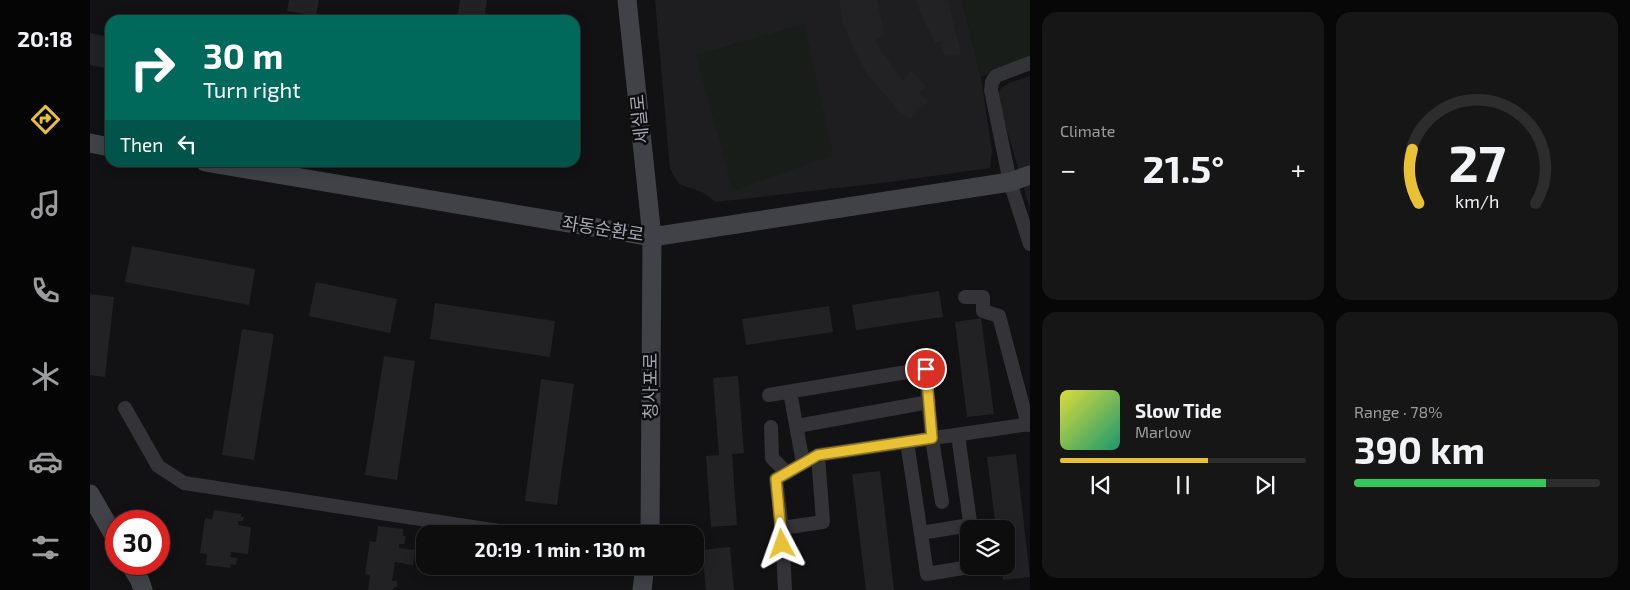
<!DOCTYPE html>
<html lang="en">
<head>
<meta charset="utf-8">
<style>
  :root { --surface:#0e0d0e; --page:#171617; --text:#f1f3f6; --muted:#9b9c9e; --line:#2e2d2e; --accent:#e8c135 }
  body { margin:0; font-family:"Exo 2","Noto Sans KR",sans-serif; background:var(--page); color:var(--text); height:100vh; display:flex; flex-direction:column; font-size:19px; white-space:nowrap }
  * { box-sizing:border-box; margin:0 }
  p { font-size:16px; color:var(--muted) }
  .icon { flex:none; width:28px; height:28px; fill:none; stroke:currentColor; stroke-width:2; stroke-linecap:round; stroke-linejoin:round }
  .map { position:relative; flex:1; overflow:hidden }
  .panel { display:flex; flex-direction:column; gap:12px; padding:12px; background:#080708; width:600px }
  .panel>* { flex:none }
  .guide { position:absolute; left:15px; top:15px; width:475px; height:152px; border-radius:15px; box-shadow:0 2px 12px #0003,0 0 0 1px var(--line); background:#00695c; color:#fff; overflow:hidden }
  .tools { position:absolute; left:870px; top:520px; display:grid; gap:10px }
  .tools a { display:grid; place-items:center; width:55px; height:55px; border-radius:10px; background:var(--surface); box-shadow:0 2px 12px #0003,0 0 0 1px var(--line); font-size:25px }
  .speed { position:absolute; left:15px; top:510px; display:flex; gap:10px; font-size:25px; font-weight:700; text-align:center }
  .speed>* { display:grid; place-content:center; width:65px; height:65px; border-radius:50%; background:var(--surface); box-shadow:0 2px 12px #0003,0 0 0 1px var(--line); line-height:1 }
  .speed .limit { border:8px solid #d22; background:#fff; color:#111 }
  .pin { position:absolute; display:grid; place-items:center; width:42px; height:42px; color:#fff; margin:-21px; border:2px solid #fff; border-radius:50%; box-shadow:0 1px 5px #0007 }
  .me { position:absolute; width:55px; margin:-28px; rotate:356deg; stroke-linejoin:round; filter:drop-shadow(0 0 4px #0008) }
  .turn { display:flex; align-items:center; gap:18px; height:105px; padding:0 15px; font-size:22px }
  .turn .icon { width:65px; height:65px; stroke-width:2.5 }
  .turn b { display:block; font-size:35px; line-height:42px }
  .then { display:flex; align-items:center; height:48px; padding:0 15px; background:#0003; gap:10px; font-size:19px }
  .big { font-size:38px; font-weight:700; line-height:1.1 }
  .panel .card { flex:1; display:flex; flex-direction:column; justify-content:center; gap:8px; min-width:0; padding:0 18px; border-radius:15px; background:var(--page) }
  .panel .dial { align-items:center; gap:0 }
  .dial svg { height:130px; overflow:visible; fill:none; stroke:var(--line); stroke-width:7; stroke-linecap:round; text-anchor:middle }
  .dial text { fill:var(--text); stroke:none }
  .song { display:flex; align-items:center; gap:15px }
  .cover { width:60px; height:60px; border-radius:8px; background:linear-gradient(135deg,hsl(60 70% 55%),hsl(160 70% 35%)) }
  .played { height:5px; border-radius:2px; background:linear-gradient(90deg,var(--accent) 60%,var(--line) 60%) }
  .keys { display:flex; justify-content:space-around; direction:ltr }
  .heat { display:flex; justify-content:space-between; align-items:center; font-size:28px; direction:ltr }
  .charge { height:8px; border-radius:4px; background:linear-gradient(90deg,#34c759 78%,var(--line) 0) }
  .panel .tiles { flex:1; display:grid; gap:12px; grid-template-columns:repeat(2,1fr) }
  .trip { position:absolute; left:326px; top:525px; width:288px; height:50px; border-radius:15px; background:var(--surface); box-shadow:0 2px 12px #0003,0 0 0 1px var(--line); font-weight:700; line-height:50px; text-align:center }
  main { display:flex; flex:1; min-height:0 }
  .dock { display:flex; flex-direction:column; width:90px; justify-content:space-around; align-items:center; background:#060506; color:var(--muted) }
  .dock .icon { width:35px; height:35px }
  .dock .on { color:var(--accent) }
  .dock b { font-size:22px; color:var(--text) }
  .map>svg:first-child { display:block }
</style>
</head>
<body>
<main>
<nav class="dock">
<b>20:18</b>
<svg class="icon on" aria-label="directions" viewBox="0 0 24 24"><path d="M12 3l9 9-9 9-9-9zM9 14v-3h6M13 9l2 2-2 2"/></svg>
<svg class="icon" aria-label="music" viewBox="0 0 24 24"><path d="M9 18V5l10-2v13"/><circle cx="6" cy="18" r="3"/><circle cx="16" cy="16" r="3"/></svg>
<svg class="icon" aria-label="phone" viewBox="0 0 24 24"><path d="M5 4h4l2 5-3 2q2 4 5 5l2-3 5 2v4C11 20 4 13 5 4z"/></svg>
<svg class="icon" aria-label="climate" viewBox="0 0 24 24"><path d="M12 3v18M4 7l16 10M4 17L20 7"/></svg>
<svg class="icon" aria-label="car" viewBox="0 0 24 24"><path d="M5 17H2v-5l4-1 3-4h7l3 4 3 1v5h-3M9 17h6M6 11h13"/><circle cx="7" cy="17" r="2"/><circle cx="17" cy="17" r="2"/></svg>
<svg class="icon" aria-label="filters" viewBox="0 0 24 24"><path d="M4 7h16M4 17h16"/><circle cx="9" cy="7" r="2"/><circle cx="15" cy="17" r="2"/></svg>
</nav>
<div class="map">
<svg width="940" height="590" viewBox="0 0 940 590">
  <rect width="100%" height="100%" fill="#121113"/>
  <g fill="#1e1e20">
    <path d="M565,0H872L891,77L902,151L900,168L800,182L626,202L612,192L589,184L580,169Z"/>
    <path d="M940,76V209L907,96L911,88L919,83Z"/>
  </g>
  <g fill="#181d19">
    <path d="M872,0H940V58L891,77Z"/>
    <path d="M714,24L743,155L643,191L606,55Z"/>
  </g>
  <g fill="#222224">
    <path d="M199,0H229L226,16L197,11Z"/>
    <path d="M370,0H397L394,20H367Z"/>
    <path d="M749,0H787L795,35L785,40L794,55L813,81L821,70L836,87L829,93L838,101L820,119L810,112L778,75L768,57L753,24Z"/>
    <path d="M826,0H858L871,54L854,55L850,41L845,43L829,10Z"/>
    <path d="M0,33L20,37V69L0,65Z"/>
    <path d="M485,117L490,118L486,139H485Z"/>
    <path d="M42,246L165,269L159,305L35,282Z"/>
    <path d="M226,282L307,299L300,333L219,316Z"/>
    <path d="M849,291L853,317L766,330L762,305Z"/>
    <path d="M0,294L24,297L15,377L0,375Z"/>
    <path d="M345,303L465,321L460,357L340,339Z"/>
    <path d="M739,306L743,332L656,345L652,319Z"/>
    <path d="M891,318L904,414L877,417L865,322Z"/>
    <path d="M152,329L184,334L164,460L132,455Z"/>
    <path d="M294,356L325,361L307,480L275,475Z"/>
    <path d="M648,376L654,453L642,454L647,525L621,527L616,456L629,455L623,378Z"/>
    <path d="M451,379L484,384L467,505L435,501Z"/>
    <path d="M926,454L940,577L913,580L911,566H916V529H906L897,457Z"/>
    <path d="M790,471L804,590H776L762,474Z"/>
    <path d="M124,510L151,514V517H154L153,521H148V525L161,527L158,554L141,552L140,557L147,558L146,565L141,564L140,568L116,565L117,554L110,553L115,518L122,519Z"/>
    <path d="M288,526L313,529V536H316L314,544H309V548L325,550L323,565L305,562L302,581H307V587H304L303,590H278L280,575L275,574L280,541L286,542Z"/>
    <path d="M640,547L644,590H616L612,550Z"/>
  </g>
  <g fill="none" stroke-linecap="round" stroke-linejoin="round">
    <g stroke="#333338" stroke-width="14">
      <path d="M940,63L906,76L902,82L901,90L920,182L940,244"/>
      <path d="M875,297H893V311L909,316L938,425"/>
      <path d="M700,392L713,463"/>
      <path d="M679,395L835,369L842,439L852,502"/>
      <path d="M35,408L68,466L94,483L429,534"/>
      <path d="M707,426L839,402"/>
      <path d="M681,427L682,458L697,473"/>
      <path d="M868,435L881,529"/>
      <path d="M817,442L837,574L885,566"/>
      <path d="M692,528L686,479L728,455"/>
      <path d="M831,533L880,525"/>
      <path d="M695,590L692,528L733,522L728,455L940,424"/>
    </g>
    <g stroke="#414248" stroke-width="19">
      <path d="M537,0L562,237L560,534"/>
      <path d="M0,143L20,147"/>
      <path d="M115,162L562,237L920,182L940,175"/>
      <path d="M0,494L26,539"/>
      <path d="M40,564L50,581L53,590"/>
      <path d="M552,590L555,566"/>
    </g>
  </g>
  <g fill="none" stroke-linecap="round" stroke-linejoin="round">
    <defs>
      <path id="route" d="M692,544L686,479L728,455L842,438L836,369"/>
    </defs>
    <use href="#route" stroke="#977d22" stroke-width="12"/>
    <use href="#route" stroke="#e8c135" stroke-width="9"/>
  </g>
  <g text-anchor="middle" stroke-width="5" stroke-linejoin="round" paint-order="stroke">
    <g font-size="18" fill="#a4a6b3" stroke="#0d0d0e">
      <text transform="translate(550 119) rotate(-96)" y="6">세실로</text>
      <text transform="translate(513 229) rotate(9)" y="6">좌동순환로</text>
      <text transform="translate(561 386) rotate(-90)" y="6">청사포로</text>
    </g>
  </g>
</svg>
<div class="tools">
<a><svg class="icon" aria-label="layers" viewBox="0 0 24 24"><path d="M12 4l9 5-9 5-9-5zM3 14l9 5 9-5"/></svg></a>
</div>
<div class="speed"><div class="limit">30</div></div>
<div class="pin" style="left:836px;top:369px;background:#d93025"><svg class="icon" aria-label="arrive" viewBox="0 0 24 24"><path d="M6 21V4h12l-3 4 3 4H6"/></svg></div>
<svg class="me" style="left:692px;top:544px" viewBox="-20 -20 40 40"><path d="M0-17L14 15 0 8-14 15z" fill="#e8c135" stroke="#fff" stroke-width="4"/></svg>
<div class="trip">20:19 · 1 min · 130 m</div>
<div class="guide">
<div class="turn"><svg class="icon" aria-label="right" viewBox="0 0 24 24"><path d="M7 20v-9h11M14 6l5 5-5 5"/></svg><div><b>30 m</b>Turn right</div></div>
<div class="then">Then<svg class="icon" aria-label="left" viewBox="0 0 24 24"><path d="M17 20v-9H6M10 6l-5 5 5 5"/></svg></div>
</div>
</div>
<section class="panel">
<div class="tiles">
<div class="card"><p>Climate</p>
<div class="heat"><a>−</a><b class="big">21.5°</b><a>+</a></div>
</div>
<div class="card dial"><svg viewBox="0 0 100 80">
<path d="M14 69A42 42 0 1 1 86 69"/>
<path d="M14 69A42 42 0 0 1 10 36" stroke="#e8c135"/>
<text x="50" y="56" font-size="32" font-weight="700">27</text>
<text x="50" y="72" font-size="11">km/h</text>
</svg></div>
<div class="card">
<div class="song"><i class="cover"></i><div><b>Slow Tide</b><p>Marlow</p></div></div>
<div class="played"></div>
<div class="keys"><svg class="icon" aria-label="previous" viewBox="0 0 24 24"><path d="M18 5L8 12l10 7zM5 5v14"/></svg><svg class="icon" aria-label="pause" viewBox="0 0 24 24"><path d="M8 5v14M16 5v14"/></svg><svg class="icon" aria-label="next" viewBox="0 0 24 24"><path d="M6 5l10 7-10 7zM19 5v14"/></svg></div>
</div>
<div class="card"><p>Range · 78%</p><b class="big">390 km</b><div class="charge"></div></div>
</div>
</section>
</main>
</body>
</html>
